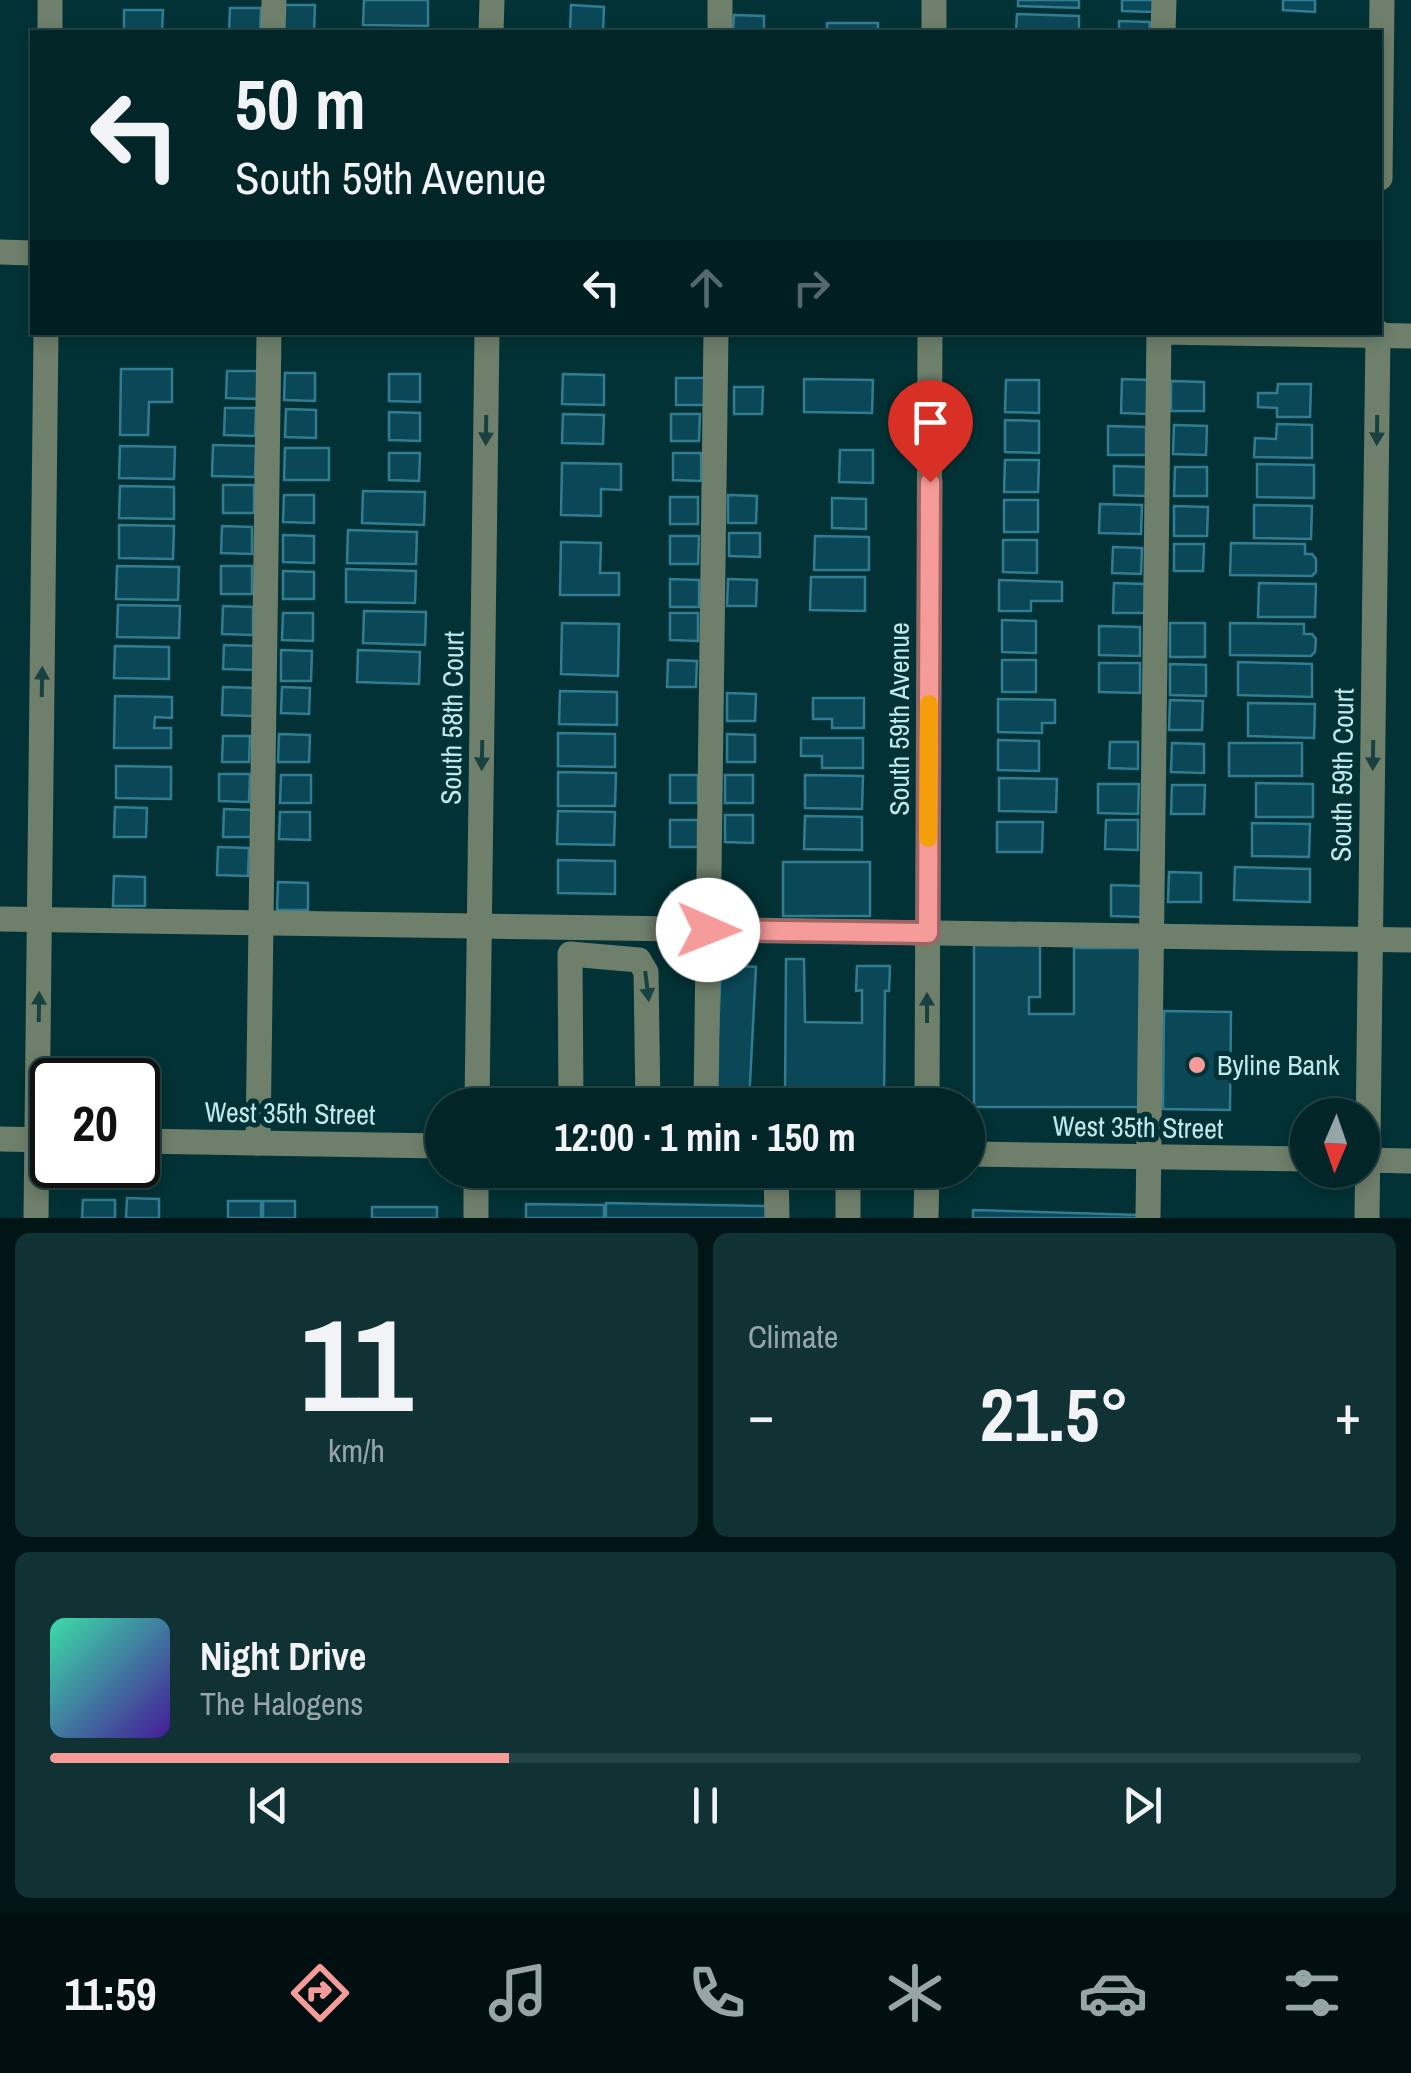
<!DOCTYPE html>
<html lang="en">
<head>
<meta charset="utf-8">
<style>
  :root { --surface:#022628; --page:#103234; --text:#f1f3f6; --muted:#96a5a8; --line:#234345; --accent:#f59b9a }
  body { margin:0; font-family:"Archivo Narrow",sans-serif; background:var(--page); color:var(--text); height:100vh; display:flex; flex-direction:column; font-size:38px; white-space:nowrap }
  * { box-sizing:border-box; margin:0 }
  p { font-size:32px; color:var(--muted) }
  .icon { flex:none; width:55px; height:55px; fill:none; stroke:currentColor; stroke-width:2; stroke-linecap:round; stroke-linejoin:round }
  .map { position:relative; height:1218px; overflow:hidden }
  .drawer { display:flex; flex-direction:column; gap:15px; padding:15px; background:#011516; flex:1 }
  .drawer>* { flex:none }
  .guide { position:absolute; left:30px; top:30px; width:1352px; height:305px; border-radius:0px; box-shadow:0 5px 15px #0003,0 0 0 2px var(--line); background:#022628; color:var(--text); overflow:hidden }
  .needle { width:65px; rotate:182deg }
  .controls { position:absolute; left:1290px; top:1098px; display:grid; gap:20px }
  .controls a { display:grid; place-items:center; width:90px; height:90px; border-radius:50%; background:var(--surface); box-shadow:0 5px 15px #0003,0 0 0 2px var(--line); font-size:50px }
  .speed { position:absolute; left:30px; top:1058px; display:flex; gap:20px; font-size:50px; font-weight:700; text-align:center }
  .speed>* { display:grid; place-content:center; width:130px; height:130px; border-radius:50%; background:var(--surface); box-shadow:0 5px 15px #0003,0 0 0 2px var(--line); line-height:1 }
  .speed .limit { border:5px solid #111; border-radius:15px; background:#fff; color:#111 }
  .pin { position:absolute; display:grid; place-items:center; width:85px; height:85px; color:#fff; margin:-102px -42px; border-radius:50% 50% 50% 0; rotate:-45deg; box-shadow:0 0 10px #0007 }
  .pin .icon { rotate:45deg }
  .me { position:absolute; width:110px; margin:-55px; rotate:91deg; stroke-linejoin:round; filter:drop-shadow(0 0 8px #0008) }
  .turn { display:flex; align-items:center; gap:35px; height:210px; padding:0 40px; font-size:45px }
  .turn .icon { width:130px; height:130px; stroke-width:2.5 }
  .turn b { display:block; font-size:70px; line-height:85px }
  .lanes { display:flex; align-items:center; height:95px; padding:0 40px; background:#0003; justify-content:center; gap:50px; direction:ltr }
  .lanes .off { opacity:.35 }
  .big { font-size:75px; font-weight:700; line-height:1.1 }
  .drawer .widget { flex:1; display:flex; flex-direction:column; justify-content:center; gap:15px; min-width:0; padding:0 35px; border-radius:15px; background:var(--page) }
  .drawer .dial { align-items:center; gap:0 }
  .dial b { font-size:130px; line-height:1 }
  .song { display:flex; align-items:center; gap:30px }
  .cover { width:120px; height:120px; border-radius:15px; background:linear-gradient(135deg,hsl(160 70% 55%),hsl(260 70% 35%)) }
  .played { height:10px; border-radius:5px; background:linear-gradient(90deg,var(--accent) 35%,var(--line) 35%) }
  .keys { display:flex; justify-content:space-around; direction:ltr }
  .heat { display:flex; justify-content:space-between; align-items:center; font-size:55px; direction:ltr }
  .drawer .tiles { flex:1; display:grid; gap:15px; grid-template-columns:1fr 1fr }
  .widget:last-child { grid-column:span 2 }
  .trip { position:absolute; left:425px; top:1088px; width:560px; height:100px; border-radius:50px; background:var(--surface); box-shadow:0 5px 15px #0003,0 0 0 2px var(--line); font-weight:700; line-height:100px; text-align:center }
  .menu { display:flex; height:160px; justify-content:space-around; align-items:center; background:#010f10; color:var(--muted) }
  .menu .icon { width:70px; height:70px }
  .menu .on { color:var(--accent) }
  .menu b { font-size:45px; color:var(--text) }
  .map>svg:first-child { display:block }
</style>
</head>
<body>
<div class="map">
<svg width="1411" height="1218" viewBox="0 0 1411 1218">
  <rect width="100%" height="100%" fill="#023235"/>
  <g fill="#0a4858" stroke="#327c92" stroke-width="2.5">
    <path d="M364,0H428V26L363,25Z"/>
    <path d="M1018,0H1079V8L1018,6Z"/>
    <path d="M1122,0H1153V12L1122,11Z"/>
    <path d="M1283,0H1315V12L1283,10Z"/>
    <path d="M284,5H315L314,32H284Z"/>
    <path d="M571,5L604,7L603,32H570Z"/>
    <path d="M230,8H261L260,32H229Z"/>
    <path d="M124,10H163L162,32H124Z"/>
    <path d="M1017,14L1079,16V32H1016Z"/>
    <path d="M734,15L764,16V32H733Z"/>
    <path d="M1119,21L1150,22L1149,32H1119Z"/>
    <rect x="827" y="23" width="51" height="9"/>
    <path d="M121,369H172V402H149L148,435H120Z"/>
    <path d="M227,371H258L257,399L226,398Z"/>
    <path d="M285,373H315V401L284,400Z"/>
    <path d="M389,374H420V402L389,401Z"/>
    <path d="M563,374L604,375V405L562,404Z"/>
    <path d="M676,378H705L704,405H676Z"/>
    <path d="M804,379L873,380L872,413L804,412Z"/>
    <path d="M1122,379L1148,380L1147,414L1121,413Z"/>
    <path d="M1006,380H1039V413L1005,412Z"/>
    <path d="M1171,381L1204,382V411H1171Z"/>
    <path d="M1278,384H1311L1310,417H1277V408L1258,407V393H1277Z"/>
    <path d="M734,387H763L762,414H734Z"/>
    <path d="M225,408H256L255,436L224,435Z"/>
    <path d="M286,409L316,410V438L285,437Z"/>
    <path d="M389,412L420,413V441L389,440Z"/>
    <path d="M563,414L604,415L603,444L562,443Z"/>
    <path d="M671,414H700L699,441H671Z"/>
    <path d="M1005,420L1039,421V453L1005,452Z"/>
    <path d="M1277,424L1312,425V458L1254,457L1255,438L1276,439Z"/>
    <path d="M1174,425L1207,426L1206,455L1173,454Z"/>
    <path d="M1108,426L1146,427V455H1108Z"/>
    <path d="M213,445L256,446L255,477L212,476Z"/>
    <path d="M120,446L175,447L174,479L119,478Z"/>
    <path d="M285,448H329V480H284Z"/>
    <path d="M840,450H873V483L839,482Z"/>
    <path d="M389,453H420L419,481L389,480Z"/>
    <path d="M673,453H701V481L673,480Z"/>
    <path d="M1005,460H1039L1038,492H1004Z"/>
    <path d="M562,463L621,464V490L601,489V516L561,515Z"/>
    <path d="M1257,464L1314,465V498L1257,497Z"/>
    <path d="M1114,466L1147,467L1146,496L1114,495Z"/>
    <path d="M1175,467H1207V496H1174Z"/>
    <rect x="223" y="485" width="31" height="28"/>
    <path d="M120,486L174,487V519L119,518Z"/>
    <path d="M363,491L425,492L424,525L362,523Z"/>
    <path d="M284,495H314V523L283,522Z"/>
    <path d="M728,495L757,496L756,523H728Z"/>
    <rect x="670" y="497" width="28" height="27"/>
    <path d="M832,498L866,499V529L832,528Z"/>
    <rect x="1004" y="500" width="34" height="32"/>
    <path d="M1100,504L1142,505L1141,534L1099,533Z"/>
    <path d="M1254,505L1312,506L1311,539L1254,538Z"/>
    <path d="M1174,506L1208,507L1207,536H1174Z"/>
    <path d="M119,525L174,526L173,559L119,558Z"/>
    <path d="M222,526L252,527V554L221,553Z"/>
    <path d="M348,530L417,532L416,564L347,563Z"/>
    <path d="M729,533H760V557L729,556Z"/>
    <path d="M283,535L314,536V563L283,562Z"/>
    <path d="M670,536H699L698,564H670Z"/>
    <path d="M815,536L869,537V570H814Z"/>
    <path d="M1003,540H1037V573L1003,572Z"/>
    <path d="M561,542L601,543L600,573H619V595H560Z"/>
    <path d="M1231,543L1305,544V554H1312L1316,559V572L1312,576L1230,575Z"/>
    <path d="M1174,544H1204L1203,571H1174Z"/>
    <path d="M1113,547L1142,548L1141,574L1112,573Z"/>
    <path d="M117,566L179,567L178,600L116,599Z"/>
    <rect x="221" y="566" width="31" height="28"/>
    <path d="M346,569L416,571L415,603L346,602Z"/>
    <path d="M283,571L314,572V599H283Z"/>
    <path d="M811,577H865V611L810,610Z"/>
    <path d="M670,579L699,580V607H670Z"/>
    <path d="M728,579L757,580L756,606H727Z"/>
    <path d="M999,580L1062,582V601H1031V611H999Z"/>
    <path d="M1114,583L1146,584V613H1113Z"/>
    <path d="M1259,583L1316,584L1315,617H1258Z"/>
    <path d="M118,605L180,606L179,638L117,637Z"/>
    <path d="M223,606L253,607V635L222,634Z"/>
    <path d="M364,611L426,612L425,645L363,643Z"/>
    <path d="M283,613H313V641L282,640Z"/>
    <path d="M670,613H698V641L670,640Z"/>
    <path d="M1002,620L1036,621V653L1002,652Z"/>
    <path d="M562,623L619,624L618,676L561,674Z"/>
    <rect x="1170" y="623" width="35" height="34"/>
    <path d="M1230,623L1304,624V634H1312L1316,639L1315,652L1311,656L1230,655Z"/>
    <path d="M1099,626L1140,627V656L1099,655Z"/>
    <path d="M224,645L255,646L254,670L223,669Z"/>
    <path d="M115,646L169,647V679L114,678Z"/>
    <path d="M281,650L312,651L311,681H281Z"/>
    <path d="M358,650L420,652L419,684L357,682Z"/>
    <path d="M668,660L697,661L696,687H667Z"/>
    <rect x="1002" y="660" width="34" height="32"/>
    <path d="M1238,662L1312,664V697L1238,695Z"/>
    <path d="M1099,663H1140V693L1099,692Z"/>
    <path d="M1170,664L1206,665V696L1170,695Z"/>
    <path d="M223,687L254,688L253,716L222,715Z"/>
    <path d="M282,687L310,688L309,714L281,713Z"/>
    <path d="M560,691L617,692V725L559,724Z"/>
    <path d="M727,693L756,694L755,721H727Z"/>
    <path d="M115,696L172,697V718L155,717L154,728H171V748H114Z"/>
    <path d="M813,698H864V728H832V719H813Z"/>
    <path d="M998,699L1055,700V723H1042V733L998,732Z"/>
    <path d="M1170,700L1203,701L1202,730H1169Z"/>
    <path d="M1248,703L1315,704L1314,738L1248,736Z"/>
    <path d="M558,733L615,734V767L558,766Z"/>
    <path d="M279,734L310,735L309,762H278Z"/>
    <path d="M727,734L755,735V762H727Z"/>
    <path d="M223,736H250L249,762H222Z"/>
    <path d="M801,738H863V768H822V756H801Z"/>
    <path d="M998,740L1039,741V771L998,770Z"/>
    <path d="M1110,742H1138V769L1109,768Z"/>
    <path d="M1172,743L1204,744V773L1171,772Z"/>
    <rect x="1229" y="743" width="73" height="33"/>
    <path d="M116,766L171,767V799L116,798Z"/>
    <path d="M558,772L616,773L615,806H558Z"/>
    <path d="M219,774H250L249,802L219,801Z"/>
    <path d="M281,775H311V803H280Z"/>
    <rect x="670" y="775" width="28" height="28"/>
    <rect x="725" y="775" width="28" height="28"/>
    <path d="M805,775L863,776L862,809L805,808Z"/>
    <path d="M999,778L1057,779L1056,812L999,811Z"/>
    <path d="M1256,783L1313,784V817H1256Z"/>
    <path d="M1098,784H1139L1138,814L1098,813Z"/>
    <path d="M1172,785H1205L1204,814H1171Z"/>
    <path d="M115,807L147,808L146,837H114Z"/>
    <path d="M224,809L252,810L251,837H223Z"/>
    <path d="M558,811L615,812L614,845L557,844Z"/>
    <path d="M280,812H310V840L279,839Z"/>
    <path d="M725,815H753V843L725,842Z"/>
    <path d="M805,816L862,817V850L804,849Z"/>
    <rect x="670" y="820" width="28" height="27"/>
    <path d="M1106,820H1138V850L1105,849Z"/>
    <path d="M997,822H1043L1042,852H997Z"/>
    <path d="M1252,823L1310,824L1309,857L1252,856Z"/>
    <path d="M218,847L249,848L248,876L217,875Z"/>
    <path d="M558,860L615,861V894L558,893Z"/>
    <rect x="783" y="862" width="87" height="54"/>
    <path d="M1235,867L1310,869V902L1234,900Z"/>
    <path d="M1169,872L1201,873V902H1168Z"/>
    <path d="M114,876L145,877V906H113Z"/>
    <path d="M278,882L308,883V910H277Z"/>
    <path d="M1111,885L1142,886V917L1111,916Z"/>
    <path d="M671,892H699V920H670Z"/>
    <path d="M974,945H1040V997H1029V1014H1074V948H1142V1107H974Z"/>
    <path d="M786,959H804L805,1022L862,1023V990L856,991L857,966H890L889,991H885L884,1104L785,1103Z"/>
    <path d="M721,965L756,967L749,1102L715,1100Z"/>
    <path d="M1164,1011L1231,1012L1230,1110L1163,1109Z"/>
    <path d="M127,1198L159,1199V1218H126Z"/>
    <path d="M83,1200H115V1218H82Z"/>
    <rect x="228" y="1201" width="33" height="17"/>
    <rect x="263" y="1201" width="32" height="17"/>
    <path d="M606,1203L766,1206V1218H606Z"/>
    <path d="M526,1204L604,1205V1218H526Z"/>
    <rect x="372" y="1207" width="65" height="11"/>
    <path d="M973,1210L1138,1215V1218H973Z"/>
  </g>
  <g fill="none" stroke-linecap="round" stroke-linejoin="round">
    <g stroke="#6e7f6b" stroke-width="25">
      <path d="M50,32V0"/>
      <path d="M273,32L274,0"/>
      <path d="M491,32L492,0"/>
      <path d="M720,32V0"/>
      <path d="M934,32V0"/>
      <path d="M1163,32L1164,0"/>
      <path d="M1380,178L1382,0"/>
      <path d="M0,252L32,253"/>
      <path d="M0,919L1411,940"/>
      <path d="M477,1105L487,332"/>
      <path d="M571,1105L570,954L639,960L646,972L648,1105"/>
      <path d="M706,1105L716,332"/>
      <path d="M927,1105L930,332"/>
      <path d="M0,1139L52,1140"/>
      <path d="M138,1141L442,1146"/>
      <path d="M258,1143L269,332"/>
      <path d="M968,1154L1308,1159"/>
      <path d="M1362,1160L1411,1161"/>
      <path d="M776,1170L777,1218"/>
      <path d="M36,1218L46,332"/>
      <path d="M476,1218V1170"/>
      <path d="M848,1218V1170"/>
      <path d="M926,1218L927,1170"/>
      <path d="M1148,1218L1159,332L1411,336"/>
      <path d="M1367,1218L1378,332"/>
    </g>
  </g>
  <defs><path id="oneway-solid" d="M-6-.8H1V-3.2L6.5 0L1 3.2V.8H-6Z" transform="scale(2.5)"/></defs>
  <g fill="#184140">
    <use href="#oneway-solid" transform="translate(486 430) rotate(91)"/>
    <use href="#oneway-solid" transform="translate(1377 430) rotate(91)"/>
    <use href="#oneway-solid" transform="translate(42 682) rotate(-89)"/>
    <use href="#oneway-solid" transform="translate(482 755) rotate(91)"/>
    <use href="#oneway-solid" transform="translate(1373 755) rotate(91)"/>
    <use href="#oneway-solid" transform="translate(647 986) rotate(83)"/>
    <use href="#oneway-solid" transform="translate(39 1007) rotate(-89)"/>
    <use href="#oneway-solid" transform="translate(927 1008) rotate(-90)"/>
  </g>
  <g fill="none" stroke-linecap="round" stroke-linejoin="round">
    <defs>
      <path id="route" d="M708,930L928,933L930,482"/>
    </defs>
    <use href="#route" stroke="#9f6564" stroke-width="25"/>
    <use href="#route" stroke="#f59b9a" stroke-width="18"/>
    <path stroke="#f59e0b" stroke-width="18" d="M928,838L929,704"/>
  </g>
  <circle fill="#f59b9a" stroke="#023235" stroke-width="4" cx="1197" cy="1065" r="10"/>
  <g text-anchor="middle" stroke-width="10" stroke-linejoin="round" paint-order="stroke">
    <g font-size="28" fill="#c0e7e9" stroke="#023235">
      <text transform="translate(452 718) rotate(-89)" y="10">South 58th Court</text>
      <text transform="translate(899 719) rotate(-90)" y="10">South 59th Avenue</text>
      <text transform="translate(1342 775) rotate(-89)" y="10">South 59th Court</text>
      <text transform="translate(290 1113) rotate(1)" y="10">West 35th Street</text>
      <text transform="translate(1138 1127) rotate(1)" y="10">West 35th Street</text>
    </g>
    <g font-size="28" fill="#c0e7e9" stroke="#023235" text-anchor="start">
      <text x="1217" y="1075">Byline Bank</text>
    </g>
  </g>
</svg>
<div class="controls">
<a><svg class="needle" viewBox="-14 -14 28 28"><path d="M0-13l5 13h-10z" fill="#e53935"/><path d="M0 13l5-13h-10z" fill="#96a5a8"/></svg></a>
</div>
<div class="speed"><div class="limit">20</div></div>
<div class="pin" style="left:930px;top:482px;background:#d93025"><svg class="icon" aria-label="arrive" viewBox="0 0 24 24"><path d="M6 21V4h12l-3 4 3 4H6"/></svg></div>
<svg class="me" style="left:708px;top:930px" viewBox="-20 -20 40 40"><circle r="19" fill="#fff"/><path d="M0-13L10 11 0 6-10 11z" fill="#f59b9a"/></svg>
<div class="trip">12:00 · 1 min · 150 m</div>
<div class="guide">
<div class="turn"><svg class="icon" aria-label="left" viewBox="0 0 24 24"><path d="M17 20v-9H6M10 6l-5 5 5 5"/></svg><div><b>50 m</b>South 59th Avenue</div></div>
<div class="lanes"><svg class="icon" aria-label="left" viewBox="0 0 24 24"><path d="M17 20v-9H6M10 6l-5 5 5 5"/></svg><svg class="icon off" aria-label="ahead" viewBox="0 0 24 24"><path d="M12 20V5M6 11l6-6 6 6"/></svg><svg class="icon off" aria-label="right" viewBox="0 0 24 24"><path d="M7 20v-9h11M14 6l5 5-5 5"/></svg></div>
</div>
</div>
<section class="drawer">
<div class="tiles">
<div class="widget dial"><b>11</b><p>km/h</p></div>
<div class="widget"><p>Climate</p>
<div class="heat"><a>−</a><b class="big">21.5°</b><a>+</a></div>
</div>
<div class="widget">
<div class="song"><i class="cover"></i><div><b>Night Drive</b><p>The Halogens</p></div></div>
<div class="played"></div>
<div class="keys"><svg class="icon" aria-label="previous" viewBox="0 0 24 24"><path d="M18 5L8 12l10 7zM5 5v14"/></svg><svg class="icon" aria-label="pause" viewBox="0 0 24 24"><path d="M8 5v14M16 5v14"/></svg><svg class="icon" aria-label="next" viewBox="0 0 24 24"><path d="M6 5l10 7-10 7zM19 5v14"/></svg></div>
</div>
</div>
</section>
<nav class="menu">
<b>11:59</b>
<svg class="icon on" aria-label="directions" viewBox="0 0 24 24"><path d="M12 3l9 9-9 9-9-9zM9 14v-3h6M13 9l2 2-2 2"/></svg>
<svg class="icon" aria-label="music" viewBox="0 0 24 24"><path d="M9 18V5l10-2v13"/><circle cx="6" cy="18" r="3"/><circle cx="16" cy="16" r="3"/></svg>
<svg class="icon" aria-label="phone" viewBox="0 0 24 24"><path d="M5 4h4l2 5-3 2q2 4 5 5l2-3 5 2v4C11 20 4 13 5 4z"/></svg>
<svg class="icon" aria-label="climate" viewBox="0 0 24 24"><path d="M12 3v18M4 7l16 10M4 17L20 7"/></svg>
<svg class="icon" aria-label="car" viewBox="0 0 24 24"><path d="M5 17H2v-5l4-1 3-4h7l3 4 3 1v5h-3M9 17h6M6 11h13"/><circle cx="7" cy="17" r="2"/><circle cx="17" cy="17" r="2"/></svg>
<svg class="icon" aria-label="filters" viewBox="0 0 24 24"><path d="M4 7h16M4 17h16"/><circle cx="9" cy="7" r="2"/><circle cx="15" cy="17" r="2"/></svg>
</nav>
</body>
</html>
